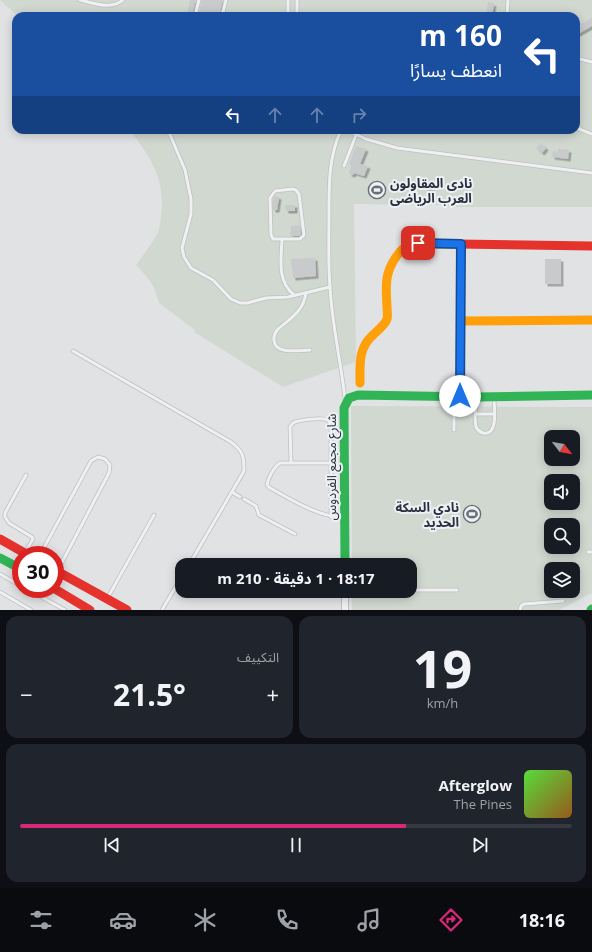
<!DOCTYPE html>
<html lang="ar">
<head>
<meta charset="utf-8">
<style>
  :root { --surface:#171b24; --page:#20242c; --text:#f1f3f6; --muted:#9ea1a6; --line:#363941; --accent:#db2777 }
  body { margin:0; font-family:"Open Sans","Noto Sans Arabic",sans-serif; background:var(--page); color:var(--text); direction:rtl; height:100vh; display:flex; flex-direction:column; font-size:15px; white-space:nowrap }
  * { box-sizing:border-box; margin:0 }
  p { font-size:13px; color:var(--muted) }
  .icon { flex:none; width:22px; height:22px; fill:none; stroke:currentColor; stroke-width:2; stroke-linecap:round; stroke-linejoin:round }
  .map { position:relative; height:610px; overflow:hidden; direction:ltr }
  .drawer { display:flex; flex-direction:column; gap:6px; padding:6px; background:#0d0f14; flex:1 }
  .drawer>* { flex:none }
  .top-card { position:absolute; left:12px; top:12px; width:568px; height:122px; border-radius:12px; box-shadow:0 2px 10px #0003; direction:rtl; background:#1a4fa0; color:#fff; overflow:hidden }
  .needle { width:26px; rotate:121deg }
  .controls { position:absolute; left:544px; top:430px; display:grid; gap:8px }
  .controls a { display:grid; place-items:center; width:36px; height:36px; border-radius:8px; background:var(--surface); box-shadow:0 2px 10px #0003; font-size:20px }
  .speed { position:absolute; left:12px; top:546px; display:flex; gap:8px; font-size:20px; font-weight:700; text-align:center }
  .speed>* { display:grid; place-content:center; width:52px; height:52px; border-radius:50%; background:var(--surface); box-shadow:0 2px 10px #0003; line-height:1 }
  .speed .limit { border:6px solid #d22; background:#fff; color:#111 }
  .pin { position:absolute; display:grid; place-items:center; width:34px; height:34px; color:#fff; margin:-17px; border-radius:8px; box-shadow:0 2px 6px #0006 }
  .me { position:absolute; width:44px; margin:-22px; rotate:0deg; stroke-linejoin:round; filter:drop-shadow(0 0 3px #0008) }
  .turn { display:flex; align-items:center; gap:14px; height:84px; padding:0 12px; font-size:18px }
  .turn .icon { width:52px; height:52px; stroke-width:2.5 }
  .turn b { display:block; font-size:28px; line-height:34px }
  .lanes { display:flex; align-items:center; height:38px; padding:0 12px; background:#0003; justify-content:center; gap:20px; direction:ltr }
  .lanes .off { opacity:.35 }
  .big { font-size:30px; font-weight:700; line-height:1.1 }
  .drawer .card { flex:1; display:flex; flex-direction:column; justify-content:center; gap:6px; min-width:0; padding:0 14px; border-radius:12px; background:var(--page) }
  .drawer .dial { align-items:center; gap:0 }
  .dial b { font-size:52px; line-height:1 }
  .song { display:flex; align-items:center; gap:12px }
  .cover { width:48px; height:48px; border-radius:6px; background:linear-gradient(135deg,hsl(110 70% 55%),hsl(30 70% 35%)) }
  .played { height:4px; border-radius:2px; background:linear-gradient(90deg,var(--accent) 70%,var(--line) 70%) }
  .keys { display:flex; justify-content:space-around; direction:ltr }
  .heat { display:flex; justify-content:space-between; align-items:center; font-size:22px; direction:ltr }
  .drawer .tiles { flex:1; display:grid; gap:6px; grid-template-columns:1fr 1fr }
  .card:last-child { grid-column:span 2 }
  .trip { position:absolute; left:175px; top:558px; width:242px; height:40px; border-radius:12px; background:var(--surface); box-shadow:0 2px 10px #0003; font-weight:700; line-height:40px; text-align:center; direction:rtl }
  .tabs { display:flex; height:64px; justify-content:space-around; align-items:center; background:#090b0e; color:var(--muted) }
  .tabs .icon { width:28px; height:28px }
  .tabs .active { color:var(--accent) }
  .tabs b { font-size:18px; color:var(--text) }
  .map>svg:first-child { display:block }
</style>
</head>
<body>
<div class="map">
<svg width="592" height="610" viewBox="0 0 592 610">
  <defs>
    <filter id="shadow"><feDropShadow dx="2.5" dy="2.5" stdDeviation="0" flood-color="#0004"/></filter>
  </defs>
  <rect width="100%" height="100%" fill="#e0e2e4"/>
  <g fill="#d1d8d0" fill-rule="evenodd">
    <path d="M0,0H592V207H446L445,205L354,204L356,362L283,387L194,332L195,330L159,303C154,283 149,279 136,265C143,255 153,243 158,232C161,224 161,216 162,208C163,174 149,156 130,130H576V16H18Z"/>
    <path d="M351,406L592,407V593L559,610H352V591H410V565H352ZM551,437H573V459H551ZM551,481H573V503H551ZM551,525H573V547H551ZM551,569H573V591H551Z"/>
  </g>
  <g fill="#c8cacc" filter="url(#shadow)">
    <path d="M190,0H196L192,15L187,14Z"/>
    <path d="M202,0H223L219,16H198Z"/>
    <path d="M488,2L494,4L492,16H486Z"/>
    <path d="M592,18V26L576,35V27Z"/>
    <path d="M541,143L546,148L542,153L536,148Z"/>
    <path d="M356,146L366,149L360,164L368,166L364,176L354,173L353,175L349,174L351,165L349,164Z"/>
    <path d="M558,149L569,150L568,159L552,157L553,151L558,152Z"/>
    <path d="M431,180L433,188H425L424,182Z"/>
    <path d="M275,196L279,197L277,210H273V199Z"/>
    <path d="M285,205H295V211H286Z"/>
    <path d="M300,225L301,234L299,236H290L291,226Z"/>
    <path d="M315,258L316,276L293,278L291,259Z"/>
    <rect x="545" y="259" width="16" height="25"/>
  </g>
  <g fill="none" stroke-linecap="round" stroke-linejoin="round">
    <defs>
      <g id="lane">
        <path d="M80,0C93,3 112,10 123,0"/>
        <path d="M195,16L199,0"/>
        <path d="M222,16L226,0"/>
        <path d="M288,16V0"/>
        <path d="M297,16V0"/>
        <path d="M507,16L508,0"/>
        <path d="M576,58L592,62"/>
        <path d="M577,128L592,134"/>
        <path d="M168,130L185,170L191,199V214L182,248L184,257L191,268L213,280L231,299L240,303H247L266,298L288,297L330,287"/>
        <path d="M341,130C328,158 329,187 329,217C329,240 328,264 330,287C332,325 341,362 345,399"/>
        <path d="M347,130L366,139L397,148L592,173"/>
        <path d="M344,166L356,135"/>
        <path d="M292,189L296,190L299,194L304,235L300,239H273L271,235L270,198L275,191Z"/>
        <path d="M282,240C281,260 277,281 294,295"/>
        <path d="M306,293C305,299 303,305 299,310C293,318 285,323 278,329C275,333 273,336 274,341C276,355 299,350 310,350"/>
        <path d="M73,351L231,442C243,451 244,456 244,471L189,565"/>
        <path d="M454,398V430"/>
        <path d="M475,398C476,406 474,418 476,427C477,429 480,432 483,433C499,436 494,407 494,398"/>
        <path d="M476,414H494"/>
        <path d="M291,463L290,427C292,424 292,423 295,422C301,420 322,417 328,420L331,425V517"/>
        <path d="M331,463H280C274,467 268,478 267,485L270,488C294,501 315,515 343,518"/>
        <path d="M26,475L5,513V517L9,523L32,537L33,539L26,551"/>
        <path d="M232,492L240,497"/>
        <path d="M244,499L256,506L259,515L295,534"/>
        <path d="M588,552H592"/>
        <path d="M40,555L91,461L98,457L105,459L110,465L109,473L59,568"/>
        <path d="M0,574L21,586"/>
        <path d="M27,589L65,610"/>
        <path d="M410,590H457"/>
        <path d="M0,592L31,610"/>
        <path d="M108,597L154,515"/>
        <path d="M162,610L182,576"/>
        <path d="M520,610L521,606L524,604L563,601"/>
      </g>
      <g id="street">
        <path d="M460,396L461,244"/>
        <path d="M345,591V610"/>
      </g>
    </defs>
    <use href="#lane" stroke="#bec0c2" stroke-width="4.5"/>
    <use href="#street" stroke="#bec0c2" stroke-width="8"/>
    <use href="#lane" stroke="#eff0f1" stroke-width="3"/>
    <use href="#street" stroke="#eff0f1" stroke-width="6"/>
    <g stroke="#30b455" stroke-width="9">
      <path d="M0,558L21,569"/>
      <path d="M345,565L344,408L349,398L358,395L475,397L592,395"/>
      <path d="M591,610L592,609"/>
    </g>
    <g stroke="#ff9f0a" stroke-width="9">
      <path d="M461,321L592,320"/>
      <path d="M360,383C360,365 358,348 373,335C377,331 385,325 387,319C388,316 387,310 387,307C386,287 384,274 396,257C400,251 404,246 412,244H458"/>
    </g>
    <g stroke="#e5322d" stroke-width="9">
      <path d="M458,244L592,246"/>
      <path d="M0,539L28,555"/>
      <path d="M55,570L127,610"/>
      <path d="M55,589L90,610"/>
    </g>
  </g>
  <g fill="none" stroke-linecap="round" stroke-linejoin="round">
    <defs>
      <path id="route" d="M418,243L461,244L460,396"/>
    </defs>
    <use href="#route" stroke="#114b97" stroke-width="10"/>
    <use href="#route" stroke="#1a73e8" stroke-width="7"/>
  </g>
  <defs>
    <symbol id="stadium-ring" viewBox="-11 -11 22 22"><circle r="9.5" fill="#edf0f4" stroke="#696e76" stroke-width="1.5"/><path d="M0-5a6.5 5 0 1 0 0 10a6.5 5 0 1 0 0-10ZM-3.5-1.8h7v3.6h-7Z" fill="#696e76"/></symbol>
  </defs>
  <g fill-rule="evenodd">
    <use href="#stadium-ring" x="367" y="180" width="20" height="20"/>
    <use href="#stadium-ring" x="462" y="504" width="20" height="20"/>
  </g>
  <g text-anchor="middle" stroke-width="4" stroke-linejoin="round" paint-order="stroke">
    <g font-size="13" font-weight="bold" fill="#29303b" stroke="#edf0f4" text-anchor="start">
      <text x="390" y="188">نادى المقاولون<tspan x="390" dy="15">العرب الرياضى</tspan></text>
      <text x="459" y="512" text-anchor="end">نادي السكة<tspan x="459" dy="15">الحديد</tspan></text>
    </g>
    <g font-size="13" fill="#29303b" stroke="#edf0f4">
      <text transform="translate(331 467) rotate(-90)" y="5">شارع مجمع الفردوس</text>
    </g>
  </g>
</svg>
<div class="controls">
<a><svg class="needle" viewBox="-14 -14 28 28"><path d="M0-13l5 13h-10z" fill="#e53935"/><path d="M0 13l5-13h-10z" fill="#9ea1a6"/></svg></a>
<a><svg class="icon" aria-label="sound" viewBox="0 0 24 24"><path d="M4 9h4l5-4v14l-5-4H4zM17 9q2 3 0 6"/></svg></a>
<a><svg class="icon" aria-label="search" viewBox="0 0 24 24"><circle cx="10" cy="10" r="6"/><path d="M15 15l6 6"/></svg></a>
<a><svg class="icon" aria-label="layers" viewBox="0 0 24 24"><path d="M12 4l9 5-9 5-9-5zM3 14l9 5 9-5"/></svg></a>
</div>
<div class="speed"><div class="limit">30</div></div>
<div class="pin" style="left:418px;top:243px;background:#d93025"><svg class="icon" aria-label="arrive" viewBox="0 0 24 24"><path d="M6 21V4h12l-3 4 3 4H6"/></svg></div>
<svg class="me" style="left:460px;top:396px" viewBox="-20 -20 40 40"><circle r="19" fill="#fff"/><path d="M0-13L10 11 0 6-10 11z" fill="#1a73e8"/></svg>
<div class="trip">18:17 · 1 دقيقة · 210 m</div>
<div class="top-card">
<div class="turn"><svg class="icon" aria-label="left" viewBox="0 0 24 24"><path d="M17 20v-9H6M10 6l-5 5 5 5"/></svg><div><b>160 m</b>انعطف يسارًا</div></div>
<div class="lanes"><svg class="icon" aria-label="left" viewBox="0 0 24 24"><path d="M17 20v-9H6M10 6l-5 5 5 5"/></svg><svg class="icon off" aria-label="ahead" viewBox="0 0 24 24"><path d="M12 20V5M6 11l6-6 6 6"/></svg><svg class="icon off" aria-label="ahead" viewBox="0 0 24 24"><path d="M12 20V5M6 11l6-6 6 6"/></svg><svg class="icon off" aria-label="right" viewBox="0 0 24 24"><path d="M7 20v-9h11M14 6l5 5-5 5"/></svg></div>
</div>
</div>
<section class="drawer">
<div class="tiles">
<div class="card dial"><b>19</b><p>km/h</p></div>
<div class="card"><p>التكييف</p>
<div class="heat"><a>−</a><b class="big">21.5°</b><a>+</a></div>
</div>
<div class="card">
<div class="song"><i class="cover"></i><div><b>Afterglow</b><p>The Pines</p></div></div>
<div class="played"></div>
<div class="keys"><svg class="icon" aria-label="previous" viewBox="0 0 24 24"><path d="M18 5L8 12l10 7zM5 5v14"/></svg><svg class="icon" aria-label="pause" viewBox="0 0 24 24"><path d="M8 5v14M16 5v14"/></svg><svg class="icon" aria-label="next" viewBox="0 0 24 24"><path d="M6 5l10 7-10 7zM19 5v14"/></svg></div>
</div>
</div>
</section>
<nav class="tabs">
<b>18:16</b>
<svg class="icon active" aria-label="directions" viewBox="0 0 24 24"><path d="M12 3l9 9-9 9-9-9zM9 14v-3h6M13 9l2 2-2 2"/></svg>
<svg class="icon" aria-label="music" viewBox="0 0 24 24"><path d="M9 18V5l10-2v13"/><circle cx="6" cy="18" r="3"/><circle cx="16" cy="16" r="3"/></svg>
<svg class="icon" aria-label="phone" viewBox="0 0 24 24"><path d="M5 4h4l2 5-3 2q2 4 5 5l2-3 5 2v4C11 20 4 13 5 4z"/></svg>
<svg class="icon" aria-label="climate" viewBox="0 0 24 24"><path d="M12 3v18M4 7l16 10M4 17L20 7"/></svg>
<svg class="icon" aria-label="car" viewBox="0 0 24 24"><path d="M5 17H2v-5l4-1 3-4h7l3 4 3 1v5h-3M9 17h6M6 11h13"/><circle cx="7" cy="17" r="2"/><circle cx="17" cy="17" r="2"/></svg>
<svg class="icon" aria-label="filters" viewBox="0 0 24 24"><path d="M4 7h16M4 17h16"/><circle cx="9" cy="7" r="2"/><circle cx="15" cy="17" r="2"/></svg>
</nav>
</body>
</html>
